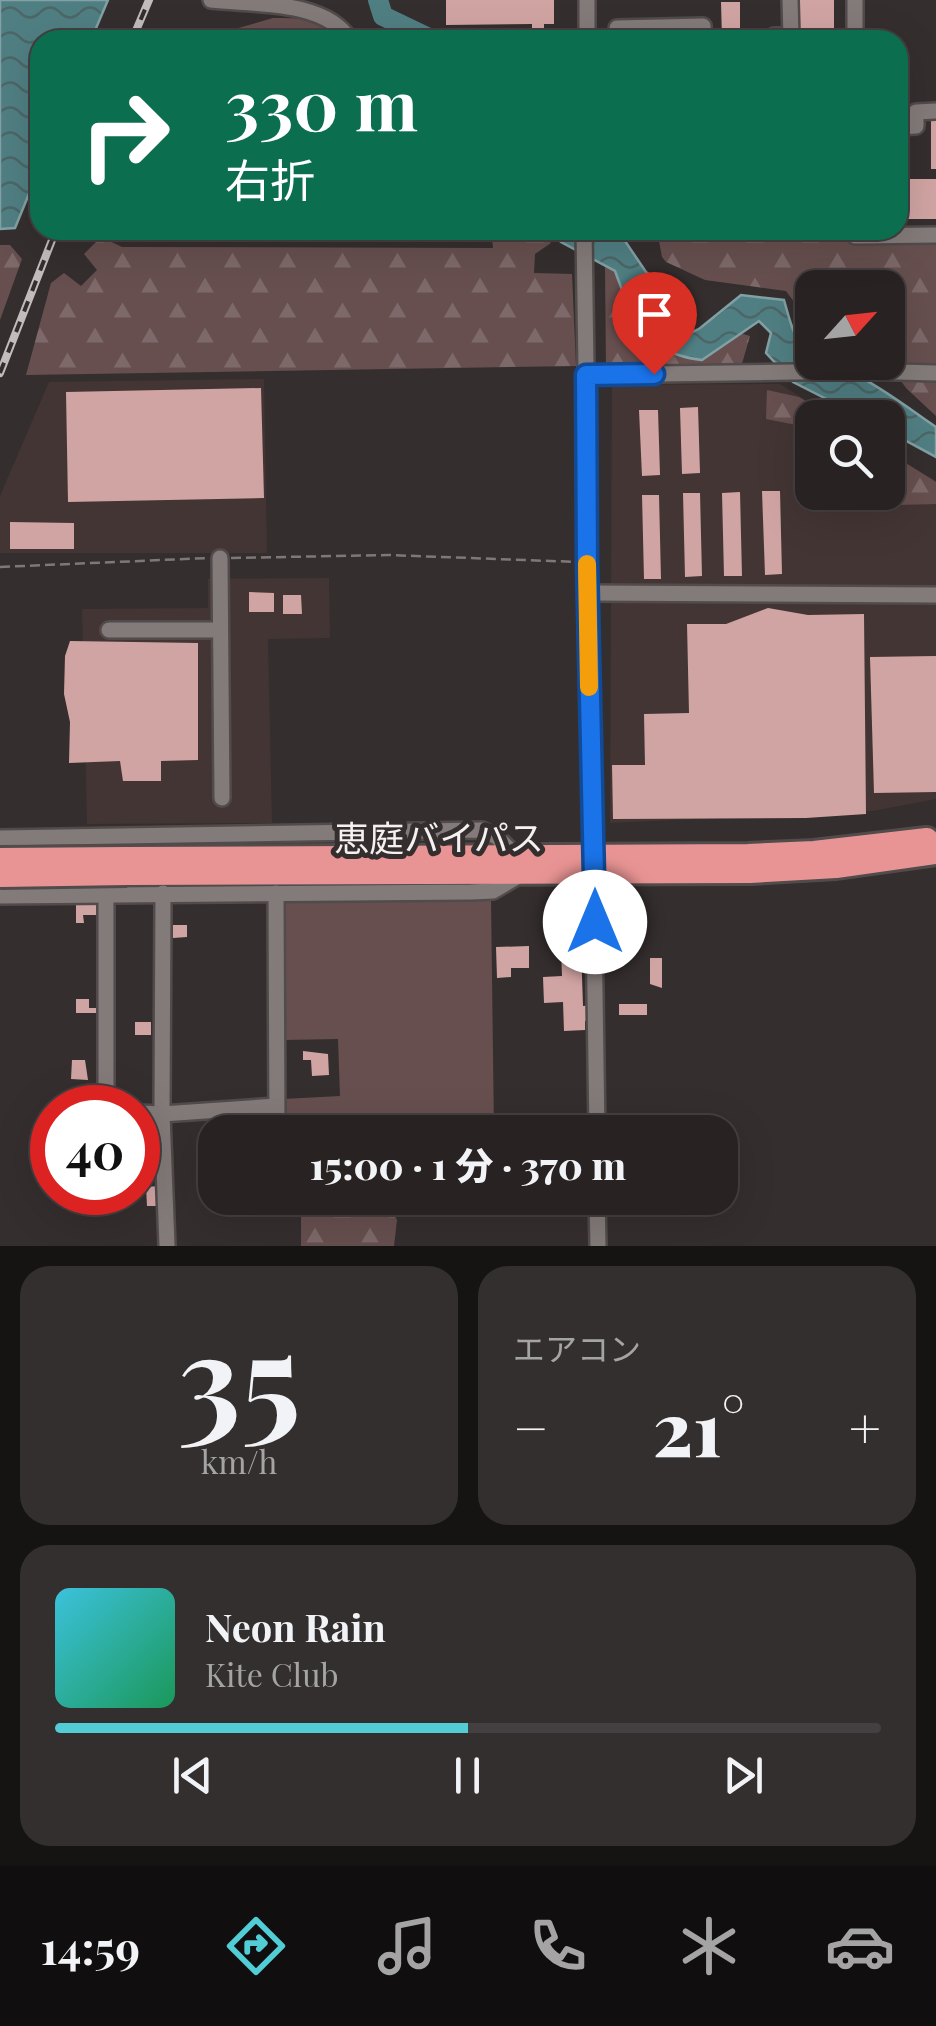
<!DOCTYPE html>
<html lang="ja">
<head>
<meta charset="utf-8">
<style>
  :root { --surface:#282222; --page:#342f2f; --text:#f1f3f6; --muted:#a5a4a5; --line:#443f40; --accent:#52ccd5 }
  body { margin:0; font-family:"Playfair Display","Noto Sans JP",serif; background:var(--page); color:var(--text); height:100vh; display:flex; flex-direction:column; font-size:38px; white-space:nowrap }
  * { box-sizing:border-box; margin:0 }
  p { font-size:32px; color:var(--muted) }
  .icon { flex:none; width:55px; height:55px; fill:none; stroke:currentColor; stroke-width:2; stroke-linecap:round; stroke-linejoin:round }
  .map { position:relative; height:1246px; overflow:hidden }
  .panel { display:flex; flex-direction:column; gap:20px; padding:20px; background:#161313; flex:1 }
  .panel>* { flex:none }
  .hud { position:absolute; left:30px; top:30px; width:878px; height:210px; border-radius:30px; box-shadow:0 10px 40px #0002,0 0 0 2px var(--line); background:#0b6e4f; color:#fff; overflow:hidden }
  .needle { width:65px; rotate:63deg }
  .buttons { position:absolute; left:795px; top:270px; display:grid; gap:20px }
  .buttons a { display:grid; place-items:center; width:110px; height:110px; border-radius:20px; background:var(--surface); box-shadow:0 10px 40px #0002,0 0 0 2px var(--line); font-size:50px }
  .speed { position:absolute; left:30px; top:1085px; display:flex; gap:20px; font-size:50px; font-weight:700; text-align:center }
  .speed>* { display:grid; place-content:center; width:130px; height:130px; border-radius:50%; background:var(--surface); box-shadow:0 10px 40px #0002,0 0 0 2px var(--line); line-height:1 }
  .speed .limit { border:15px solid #d22; background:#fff; color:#111 }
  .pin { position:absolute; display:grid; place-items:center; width:85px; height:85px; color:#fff; margin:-102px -42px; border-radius:50% 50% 50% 0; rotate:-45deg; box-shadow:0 0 10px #0007 }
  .pin .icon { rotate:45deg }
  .me { position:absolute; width:110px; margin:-55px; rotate:0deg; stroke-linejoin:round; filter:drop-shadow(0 0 8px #0008) }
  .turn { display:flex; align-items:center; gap:35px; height:210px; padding:0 30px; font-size:45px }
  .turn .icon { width:130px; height:130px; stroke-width:2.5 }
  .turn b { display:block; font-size:70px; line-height:85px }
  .big { font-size:75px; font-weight:800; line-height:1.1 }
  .panel .tile { flex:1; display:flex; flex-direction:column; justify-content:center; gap:15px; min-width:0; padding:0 35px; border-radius:30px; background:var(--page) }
  .panel .dial { align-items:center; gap:0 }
  .dial b { font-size:130px; line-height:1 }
  .song { display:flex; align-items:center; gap:30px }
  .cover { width:120px; height:120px; border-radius:15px; background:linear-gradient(135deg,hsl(190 70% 55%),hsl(150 70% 35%)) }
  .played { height:10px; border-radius:5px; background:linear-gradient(90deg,var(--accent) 50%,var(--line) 50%) }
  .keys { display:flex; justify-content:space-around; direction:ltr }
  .heat { display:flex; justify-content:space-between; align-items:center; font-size:55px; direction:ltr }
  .panel .tiles { flex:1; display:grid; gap:20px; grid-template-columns:1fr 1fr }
  .tile:last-child { grid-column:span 2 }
  .trip { position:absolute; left:198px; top:1115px; width:540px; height:100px; border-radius:30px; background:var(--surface); box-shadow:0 10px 40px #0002,0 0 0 2px var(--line); font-weight:800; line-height:100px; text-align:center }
  .tabs { display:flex; height:160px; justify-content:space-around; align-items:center; background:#100e0e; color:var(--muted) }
  .tabs .icon { width:70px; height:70px }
  .tabs .active { color:var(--accent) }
  .tabs b { font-size:45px; color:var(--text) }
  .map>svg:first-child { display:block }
</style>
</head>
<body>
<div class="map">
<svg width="936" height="1246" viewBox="0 0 936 1246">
  <defs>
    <pattern id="forest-firs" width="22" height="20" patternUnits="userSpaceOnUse" patternTransform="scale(2.5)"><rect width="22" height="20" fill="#674f4f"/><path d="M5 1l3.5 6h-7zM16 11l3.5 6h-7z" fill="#7d6969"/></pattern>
    <pattern id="water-waves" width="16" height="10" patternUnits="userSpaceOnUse" patternTransform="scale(2.5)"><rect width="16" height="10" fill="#507f83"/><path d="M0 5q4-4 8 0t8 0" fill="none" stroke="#4d6668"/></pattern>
  </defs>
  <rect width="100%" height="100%" fill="#352e2e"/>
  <g fill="#433534">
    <path d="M264,379L267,553H0V496L49,382Z"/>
    <path d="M780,384L833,417L812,418V492H888V452L936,481V799L873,811L610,823L612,385Z"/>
    <path d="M329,578L330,638L268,639L272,823L87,824L82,609L208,608V579Z"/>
  </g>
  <g fill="#674f4f">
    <path d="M273,18C305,18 320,18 345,40H217L235,29Z"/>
    <path d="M283,898L491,899L494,1132H284L283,1099L340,1096L338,1039L284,1040Z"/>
  </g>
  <g fill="url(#forest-firs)">
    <path d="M491,230H535L551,243L535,254L534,273L572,274L576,366L26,375L51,283L64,273L81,286L97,270L84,254L101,237L122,247L493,248Z"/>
    <path d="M936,238V416L907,389L887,363L888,288H812V326L786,291L705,280L666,262L662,257L659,241Z"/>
    <path d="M0,245H10L22,259L0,320Z"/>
    <path d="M605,266L615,271L628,306L646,315C654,348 670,356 702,360L740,333L750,336L741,367L606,370Z"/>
    <path d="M767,390L799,397L832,417L812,418V453L805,449L807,427L766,419Z"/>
    <path d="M888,452L936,482V504L815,507V493L888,492Z"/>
    <path d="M333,1198H389L387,1202L397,1220L394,1246H301V1216L333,1203Z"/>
  </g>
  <g fill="url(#water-waves)" stroke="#82a1a4" stroke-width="2.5">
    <path d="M0,0H108L91,40H40V167L15,228L0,229Z"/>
    <path d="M548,230H610L623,238L646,272L667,287L672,321L686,335L699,329L741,295L784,300C790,321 794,343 812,356V362C852,363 903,405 936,427V457L888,431V418L862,417L793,382L766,353L771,333L759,321L702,360C670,356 654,348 646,315L628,306L615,271L561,242Z"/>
  </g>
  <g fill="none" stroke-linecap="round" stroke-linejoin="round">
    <path stroke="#507f83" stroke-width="20" d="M378,0L383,16L433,40"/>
  </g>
  <g fill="#d0a4a3">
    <path d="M446,0H554V24H544V40H532V24L446,25Z"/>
    <path d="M796,0H834V40H795Z"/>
    <path d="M721,2H740V40H722Z"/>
    <path d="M480,30L509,31V40H480Z"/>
    <path d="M696,33V40H625V34Z"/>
    <rect x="931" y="119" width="5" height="50"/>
    <rect x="898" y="179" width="38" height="40"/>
    <path d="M261,388L264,498L68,502L66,392Z"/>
    <path d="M698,407L700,473L682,474L680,408Z"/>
    <path d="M639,410H658L660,475L642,476Z"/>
    <path d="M762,491H780L782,574L765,575Z"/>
    <path d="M740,492L742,576H724L722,493Z"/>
    <path d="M683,493H700L702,576L685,577Z"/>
    <path d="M642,495H659L661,579H644Z"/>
    <path d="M10,522L74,523V549H10Z"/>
    <path d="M249,592L274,593V612H249Z"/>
    <path d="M283,595H301L302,614H283Z"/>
    <path d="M768,608L808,615L864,614L866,814L806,818L613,819L612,765H645L644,714L689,713L687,624H726Z"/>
    <path d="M70,641L198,643V760L161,761V781H123L120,761L69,763L70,722L64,694L65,656Z"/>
    <path d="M936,656V792L874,793L870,657Z"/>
    <path d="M76,904H99V915H83L84,923H76Z"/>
    <path d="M173,925H187V937L173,938Z"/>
    <path d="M529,946V968H511V977L497,978L496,947Z"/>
    <path d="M581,947L583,1006L593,1005V1021H585V1030L564,1031L563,1002L544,1003L543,977L562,976L561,948Z"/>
    <path d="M650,958H662V988L650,984Z"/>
    <path d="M76,999H89V1008H98V1013H76Z"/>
    <rect x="619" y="1004" width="28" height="11"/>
    <rect x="135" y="1022" width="16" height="13"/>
    <path d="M303,1051L328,1054L329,1075L312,1076L311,1060H303Z"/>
    <path d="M72,1060H85L88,1080L71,1079Z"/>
    <path d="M159,1186V1206H147L146,1187Z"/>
  </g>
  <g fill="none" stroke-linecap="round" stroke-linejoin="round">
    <defs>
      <g id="minor">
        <path d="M211,0C256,5 325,0 350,40"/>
        <path d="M587,0V40"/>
        <path d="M855,0V40"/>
        <path d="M617,40V28L703,26L704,40"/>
        <path d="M774,40V36H791L790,0"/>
        <path d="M898,127L916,126V112L936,111"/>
        <path d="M584,230L597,1132"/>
        <path d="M855,230V236L936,235"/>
        <path d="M586,375L860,371L936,373"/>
        <path d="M220,558L222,798"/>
        <path d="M588,593L936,595"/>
        <path d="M109,630H219"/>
        <path d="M0,838L482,830L497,837L514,854"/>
        <path d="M106,889V1103L111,1108"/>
        <path d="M163,893L162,1114L167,1246"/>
        <path d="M276,893L277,1132"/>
        <path d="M0,896L471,892L493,891L520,875"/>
        <path d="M138,1113L162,1114L276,1106"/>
        <path d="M597,1198L598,1246"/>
      </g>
      <g id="highway">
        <path d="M127,858L748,855L814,852L927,839"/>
        <path d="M127,874L750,872L836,867L936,853"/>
      </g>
    </defs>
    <use href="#minor" stroke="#514b4b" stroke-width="20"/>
    <use href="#highway" stroke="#514b4b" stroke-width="28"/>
    <g stroke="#7e7878" stroke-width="2.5" stroke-dasharray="10 5" stroke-linecap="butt">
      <path d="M231,558L388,555L578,562"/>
      <path d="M0,567L208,558"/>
    </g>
    <use href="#minor" stroke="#837b7a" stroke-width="15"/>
    <use href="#highway" stroke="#e99494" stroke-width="22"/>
    <defs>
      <g id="rail">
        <path d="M132,40L149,0"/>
        <path d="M0,373L56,230"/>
      </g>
    </defs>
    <use href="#rail" stroke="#c2bdbd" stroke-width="8"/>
    <use href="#rail" stroke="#352e2e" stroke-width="4" stroke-dasharray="11" stroke-linecap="butt"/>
    <defs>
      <g id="highway-bridge">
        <path d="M0,859L127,858"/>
        <path d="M0,876L127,874"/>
      </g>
    </defs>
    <use href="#highway-bridge" stroke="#514b4b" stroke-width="28" stroke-linecap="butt"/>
    <use href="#highway-bridge" stroke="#e99494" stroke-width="22"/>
  </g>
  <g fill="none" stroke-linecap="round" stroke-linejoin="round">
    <defs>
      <path id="route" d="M595,922L587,563L586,375L654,374"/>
    </defs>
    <use href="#route" stroke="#114b97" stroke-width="25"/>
    <use href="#route" stroke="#1a73e8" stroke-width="18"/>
    <path stroke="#f59e0b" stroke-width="18" d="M587,564L589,687"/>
  </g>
  <g text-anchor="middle" stroke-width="10" stroke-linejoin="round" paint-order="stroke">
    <g font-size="35" fill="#f5f1f1" stroke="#352e2e">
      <text x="439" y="851">恵庭バイパス</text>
    </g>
  </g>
</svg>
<div class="buttons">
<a><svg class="needle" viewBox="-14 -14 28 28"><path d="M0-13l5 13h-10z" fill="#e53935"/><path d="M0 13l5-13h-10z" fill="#a5a4a5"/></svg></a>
<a><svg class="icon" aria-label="search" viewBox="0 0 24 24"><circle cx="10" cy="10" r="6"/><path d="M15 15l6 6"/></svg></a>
</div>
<div class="speed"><div class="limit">40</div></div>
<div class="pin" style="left:654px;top:374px;background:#d93025"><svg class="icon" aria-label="arrive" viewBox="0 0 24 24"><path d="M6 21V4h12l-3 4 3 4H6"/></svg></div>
<svg class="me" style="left:595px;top:922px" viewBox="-20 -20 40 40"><circle r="19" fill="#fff"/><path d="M0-13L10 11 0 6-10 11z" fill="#1a73e8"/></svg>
<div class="trip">15:00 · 1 分 · 370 m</div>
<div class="hud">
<div class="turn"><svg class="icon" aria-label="right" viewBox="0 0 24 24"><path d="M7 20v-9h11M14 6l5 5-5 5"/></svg><div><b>330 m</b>右折</div></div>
</div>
</div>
<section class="panel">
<div class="tiles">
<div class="tile dial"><b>35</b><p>km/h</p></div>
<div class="tile"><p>エアコン</p>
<div class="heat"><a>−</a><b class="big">21°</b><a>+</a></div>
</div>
<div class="tile">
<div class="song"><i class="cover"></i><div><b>Neon Rain</b><p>Kite Club</p></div></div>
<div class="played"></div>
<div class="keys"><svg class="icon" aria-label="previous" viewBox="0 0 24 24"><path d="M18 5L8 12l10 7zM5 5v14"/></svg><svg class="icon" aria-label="pause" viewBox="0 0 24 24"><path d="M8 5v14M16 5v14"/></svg><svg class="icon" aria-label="next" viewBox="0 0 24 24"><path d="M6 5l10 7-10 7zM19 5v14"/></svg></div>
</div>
</div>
</section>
<nav class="tabs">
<b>14:59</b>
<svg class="icon active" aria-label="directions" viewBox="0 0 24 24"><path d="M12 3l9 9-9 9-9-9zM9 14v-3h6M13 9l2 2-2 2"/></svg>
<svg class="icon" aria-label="music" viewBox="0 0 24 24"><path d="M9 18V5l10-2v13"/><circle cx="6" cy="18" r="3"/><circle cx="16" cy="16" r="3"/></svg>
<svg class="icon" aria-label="phone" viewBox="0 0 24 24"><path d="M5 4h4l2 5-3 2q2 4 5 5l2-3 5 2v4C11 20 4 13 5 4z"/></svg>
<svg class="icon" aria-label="climate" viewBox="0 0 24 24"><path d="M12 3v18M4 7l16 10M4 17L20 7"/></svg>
<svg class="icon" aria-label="car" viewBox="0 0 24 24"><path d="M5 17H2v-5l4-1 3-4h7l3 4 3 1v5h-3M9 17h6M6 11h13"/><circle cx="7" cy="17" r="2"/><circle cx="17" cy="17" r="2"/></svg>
</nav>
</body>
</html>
